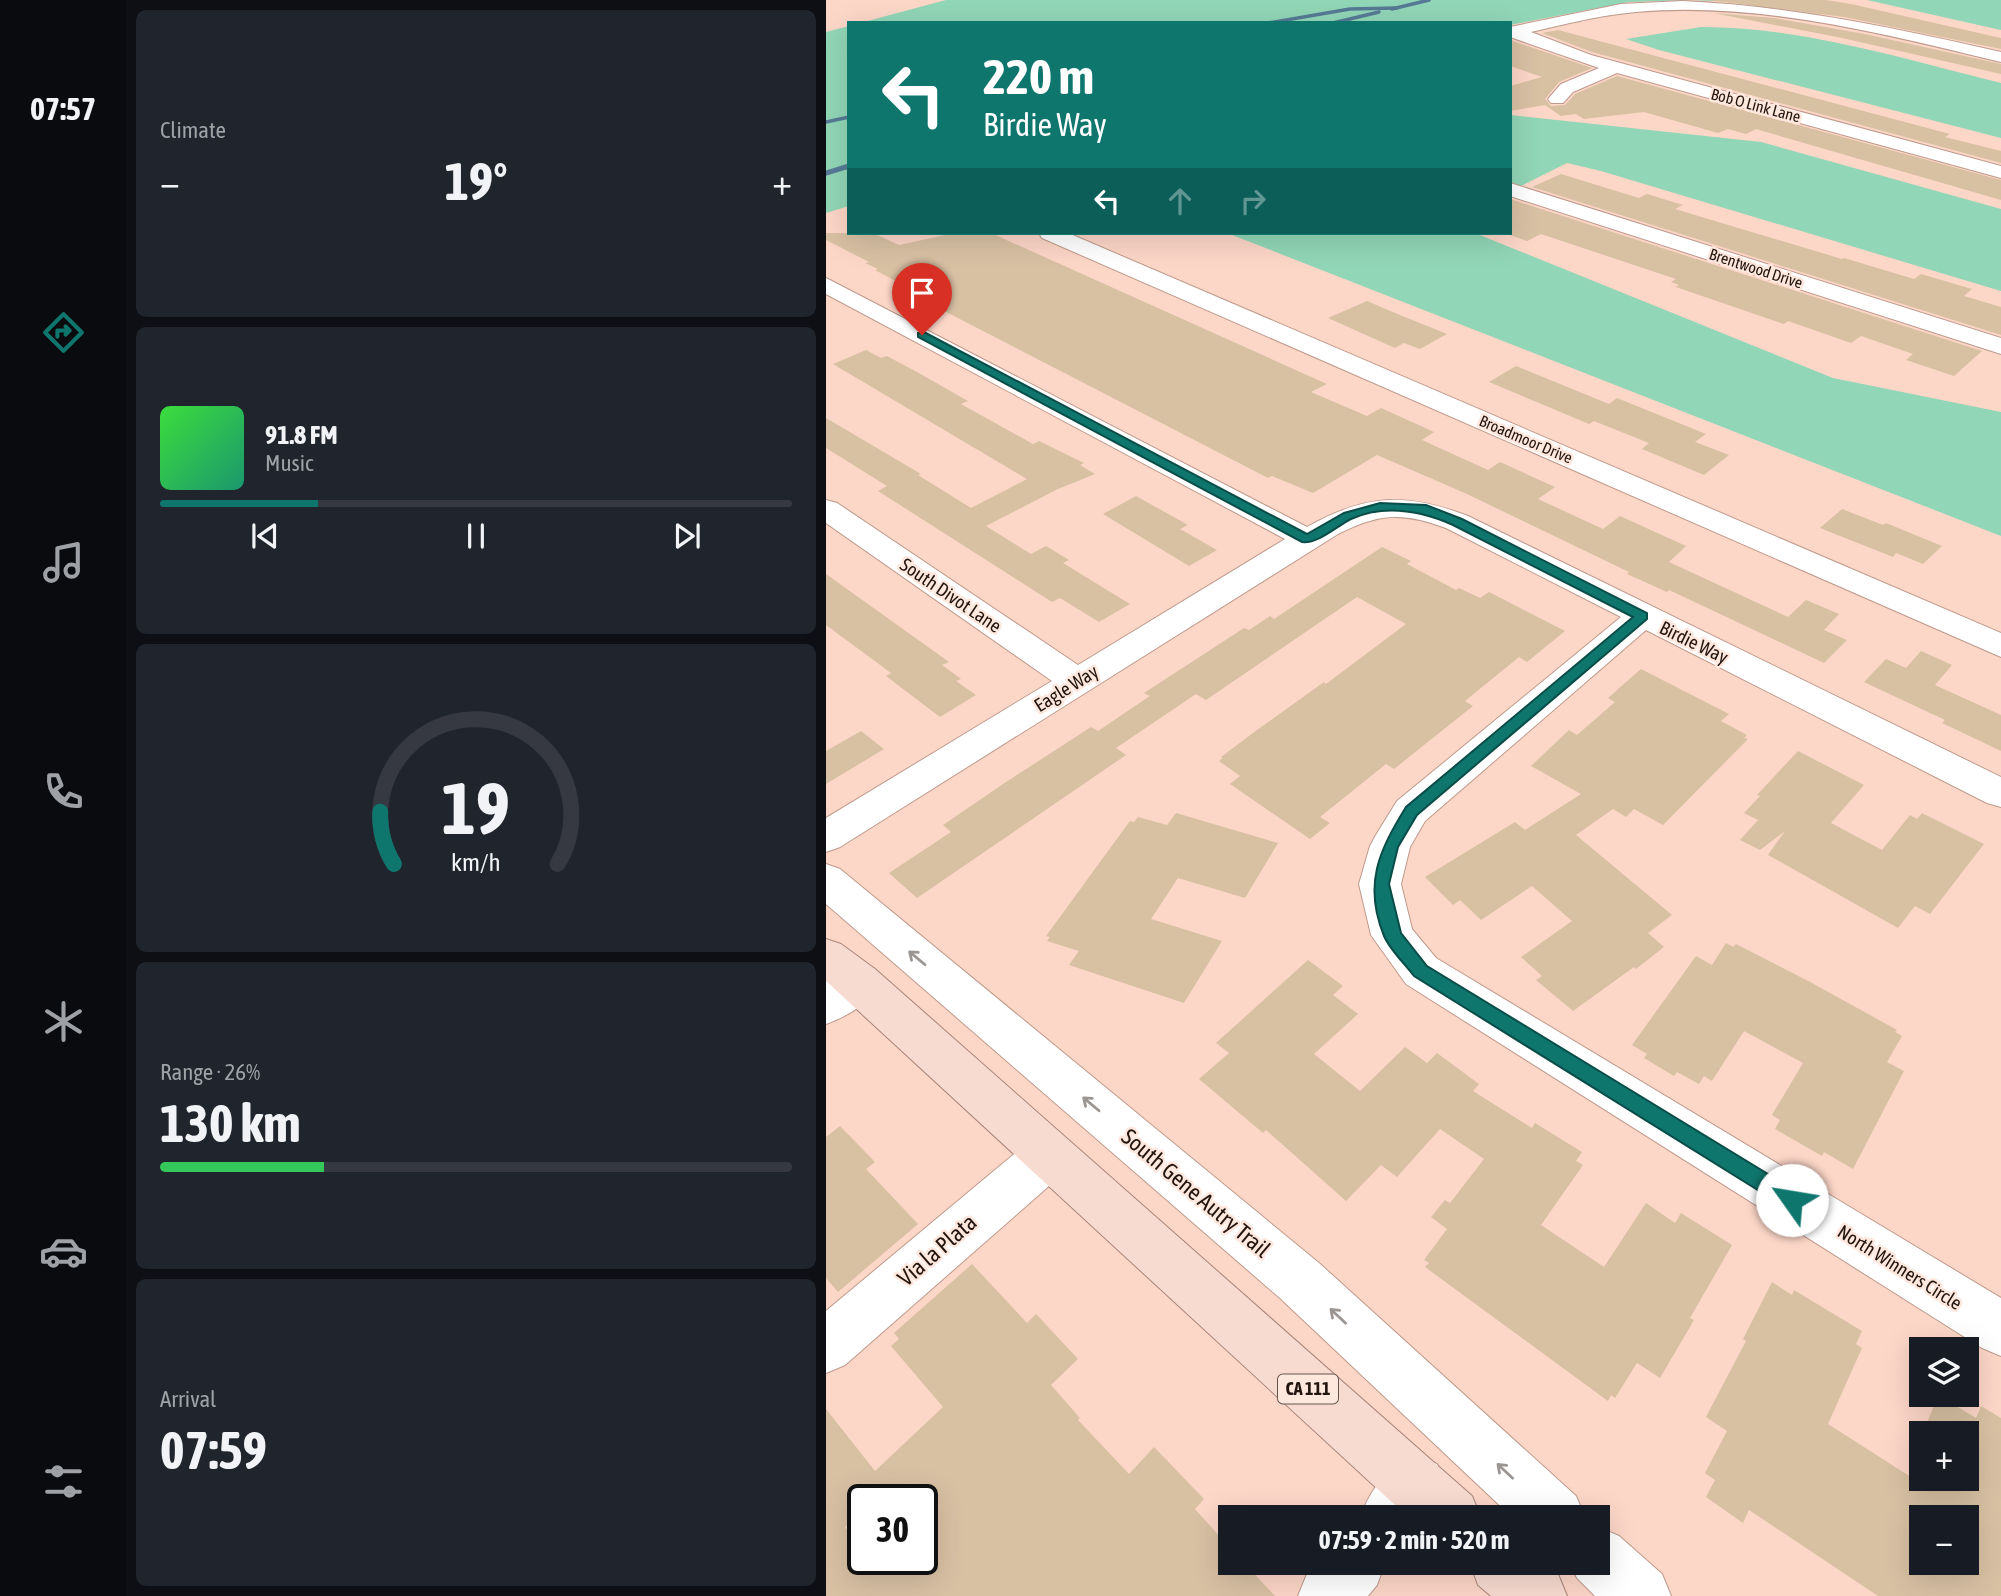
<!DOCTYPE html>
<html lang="en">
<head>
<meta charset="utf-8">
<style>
  :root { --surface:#171b24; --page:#20242c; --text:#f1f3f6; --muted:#9ea1a6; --line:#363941; --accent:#0f766e }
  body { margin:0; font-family:"Asap Condensed",sans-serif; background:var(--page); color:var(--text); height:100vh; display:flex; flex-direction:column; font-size:26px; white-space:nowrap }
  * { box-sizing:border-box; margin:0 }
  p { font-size:23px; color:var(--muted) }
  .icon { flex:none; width:38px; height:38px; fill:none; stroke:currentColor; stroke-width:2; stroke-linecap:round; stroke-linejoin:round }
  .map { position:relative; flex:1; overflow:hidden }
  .side { display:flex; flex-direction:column; gap:10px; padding:10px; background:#0d0f14; width:700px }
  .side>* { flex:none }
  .hud { position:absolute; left:21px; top:21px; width:665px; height:214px; border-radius:0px; box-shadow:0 7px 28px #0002; background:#0f766e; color:#fff; overflow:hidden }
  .tools { position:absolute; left:1083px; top:1337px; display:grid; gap:14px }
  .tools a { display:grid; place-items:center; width:70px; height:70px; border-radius:0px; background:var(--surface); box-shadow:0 7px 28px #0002; font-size:35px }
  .speed { position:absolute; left:21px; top:1484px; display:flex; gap:14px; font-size:35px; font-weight:700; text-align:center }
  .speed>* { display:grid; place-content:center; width:91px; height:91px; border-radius:50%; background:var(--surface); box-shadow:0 7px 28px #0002; line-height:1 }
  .speed .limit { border:4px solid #111; border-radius:10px; background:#fff; color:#111 }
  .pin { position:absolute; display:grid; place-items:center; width:60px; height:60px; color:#fff; margin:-72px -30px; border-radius:50% 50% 50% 0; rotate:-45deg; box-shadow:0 0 7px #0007 }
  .pin .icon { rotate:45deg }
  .me { position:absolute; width:77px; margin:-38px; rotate:302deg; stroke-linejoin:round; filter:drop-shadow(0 0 5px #0008) }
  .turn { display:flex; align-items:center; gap:24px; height:147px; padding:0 21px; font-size:32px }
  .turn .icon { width:91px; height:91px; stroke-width:2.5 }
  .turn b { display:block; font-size:49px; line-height:60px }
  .lanes { display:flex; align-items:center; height:66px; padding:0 21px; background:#0003; justify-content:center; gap:35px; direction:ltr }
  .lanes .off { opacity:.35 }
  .big { font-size:52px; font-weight:700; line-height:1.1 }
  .side .widget { flex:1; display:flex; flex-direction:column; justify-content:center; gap:10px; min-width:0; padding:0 24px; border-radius:10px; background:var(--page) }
  .side .dial { align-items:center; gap:0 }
  .dial svg { height:182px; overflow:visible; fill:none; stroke:var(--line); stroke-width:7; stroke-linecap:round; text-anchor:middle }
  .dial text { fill:var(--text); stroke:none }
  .song { display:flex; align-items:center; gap:21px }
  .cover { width:84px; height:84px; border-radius:10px; background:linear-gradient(135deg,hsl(120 70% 55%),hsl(160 70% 35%)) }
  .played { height:7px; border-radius:4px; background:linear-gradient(90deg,var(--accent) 25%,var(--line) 25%) }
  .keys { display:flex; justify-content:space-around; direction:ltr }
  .heat { display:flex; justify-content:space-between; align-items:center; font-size:38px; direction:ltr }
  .charge { height:10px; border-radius:5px; background:linear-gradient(90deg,#34c759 26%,var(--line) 0) }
  .trip { position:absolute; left:392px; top:1505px; width:392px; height:70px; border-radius:0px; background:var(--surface); box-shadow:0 7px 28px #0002; font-weight:700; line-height:70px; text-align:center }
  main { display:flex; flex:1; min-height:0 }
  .tabs { display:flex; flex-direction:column; width:126px; justify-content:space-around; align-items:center; background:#090b0e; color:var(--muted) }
  .tabs .icon { width:49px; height:49px }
  .tabs .selected { color:var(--accent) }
  .tabs b { font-size:32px; color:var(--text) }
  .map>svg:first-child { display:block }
</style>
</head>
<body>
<main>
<nav class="tabs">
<b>07:57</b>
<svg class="icon selected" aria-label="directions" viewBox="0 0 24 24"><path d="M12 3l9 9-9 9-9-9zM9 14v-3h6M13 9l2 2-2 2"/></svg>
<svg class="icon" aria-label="music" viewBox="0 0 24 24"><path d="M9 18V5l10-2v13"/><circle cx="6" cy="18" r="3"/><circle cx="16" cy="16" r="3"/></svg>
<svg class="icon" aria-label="phone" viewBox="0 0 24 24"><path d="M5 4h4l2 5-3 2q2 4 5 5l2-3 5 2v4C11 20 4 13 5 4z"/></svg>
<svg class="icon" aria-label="climate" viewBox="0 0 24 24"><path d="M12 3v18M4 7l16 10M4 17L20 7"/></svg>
<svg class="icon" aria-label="car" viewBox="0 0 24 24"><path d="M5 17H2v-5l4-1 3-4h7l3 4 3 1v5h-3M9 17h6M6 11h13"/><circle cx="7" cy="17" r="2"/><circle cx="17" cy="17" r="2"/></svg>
<svg class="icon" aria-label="filters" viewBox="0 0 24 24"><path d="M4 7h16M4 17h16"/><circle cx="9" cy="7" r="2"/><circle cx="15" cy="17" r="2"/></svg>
</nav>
<section class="side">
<div class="widget"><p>Climate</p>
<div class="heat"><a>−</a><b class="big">19°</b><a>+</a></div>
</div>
<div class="widget">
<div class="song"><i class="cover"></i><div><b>91.8 FM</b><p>Music</p></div></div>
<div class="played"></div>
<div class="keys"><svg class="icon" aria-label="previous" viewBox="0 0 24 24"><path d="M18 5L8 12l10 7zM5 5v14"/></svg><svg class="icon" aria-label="pause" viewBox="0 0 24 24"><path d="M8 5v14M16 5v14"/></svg><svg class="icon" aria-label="next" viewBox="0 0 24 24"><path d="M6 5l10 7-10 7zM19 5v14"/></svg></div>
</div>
<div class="widget dial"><svg viewBox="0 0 100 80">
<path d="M14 69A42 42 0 1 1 86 69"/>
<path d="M14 69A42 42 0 0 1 8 46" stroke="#0f766e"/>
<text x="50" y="56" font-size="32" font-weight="700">19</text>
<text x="50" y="72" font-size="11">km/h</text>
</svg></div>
<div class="widget"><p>Range · 26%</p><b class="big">130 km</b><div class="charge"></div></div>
<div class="widget"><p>Arrival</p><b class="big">07:59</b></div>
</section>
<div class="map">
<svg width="1175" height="1596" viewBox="0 0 1175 1596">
  <rect width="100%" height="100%" fill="#fcd6c7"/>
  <g fill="#91d6b6">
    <path d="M120,0H910L911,2L866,0L803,2L684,25V23H34Z"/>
    <path d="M1041,0H1175V30Z"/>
    <path d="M23,26V206L0,213V32Z"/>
    <path d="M875,27C977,27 1077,59 1175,83V138L833,50L800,39Z"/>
    <path d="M684,115L935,142L1175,209V291L775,171L741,163L695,186L684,182Z"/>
    <path d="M401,233H649L1007,378L1175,412V536Z"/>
  </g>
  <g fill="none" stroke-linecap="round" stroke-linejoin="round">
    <g stroke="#567a95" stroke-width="3.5">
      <path d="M566,9L603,0"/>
      <path d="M442,23L524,9L571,8"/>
      <path d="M507,23L553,12"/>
      <path d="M0,122L23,117"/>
    </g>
    <path stroke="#567a95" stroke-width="5" d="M0,173L23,166"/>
  </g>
  <g fill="#d8c0a3" fill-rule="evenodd">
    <path d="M882,0H1000L1025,4L1175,38V49L1018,17Z"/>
    <path d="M887,13L948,18L1039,34L1175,64V74L1016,38Z"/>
    <path d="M732,30L1124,134L1119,137L1175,151V163L766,52L716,33Z"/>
    <path d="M684,40L766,68L733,82L719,99L725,106L739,105L749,94L791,76L1175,180V200L930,129L920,134L902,129L892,133L818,112L758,119L750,114L735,116L719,105L684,111V86L716,77L684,66Z"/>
    <path d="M735,174L813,198L821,194L857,205L849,209L1016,259L1018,258L1088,279L1095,274L1146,289L1138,296L1175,307V335L706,187Z"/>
    <path d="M684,199L1156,351L1128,376L1080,360L1087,354L1035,336L1025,343L962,321L958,324L850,287L853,285L845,282L850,279L715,234L701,241L684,235Z"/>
    <path d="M0,233H47L73,245L128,233H165L501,384L485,392L541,416L555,408L608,432L596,440L662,470L674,462L729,487L712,499L777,529L794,516L860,546L843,562L962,617L980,600L1013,614L998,630L1021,640L998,663L843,590L841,592L801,574L803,572L641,494L551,455L487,493L446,476L442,478L91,297L95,295L92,293L49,270L52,269L39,263L43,262L0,240Z"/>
    <path d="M541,301L569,313L621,334L594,349L578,343L569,348L502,318Z"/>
    <path d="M40,350L55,358L61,356L91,372L142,401L135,404L207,444L213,441L258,463L254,465L269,474L232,489L160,526L205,554L220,546L243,560L237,563L304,604L273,622L234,598L226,602L52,491L61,486L0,448V418L95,474L92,475L145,508L201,479L7,364Z"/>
    <path d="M690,366L783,404L791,398L880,434L869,442L903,455L878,475L816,449L823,443L768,421L763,424L663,382Z"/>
    <path d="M310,496L362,525L354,529L391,550L363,566L277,514Z"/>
    <path d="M1016,509L1057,525L1060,523L1116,546L1097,564L1070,553L1067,557L994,528Z"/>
    <path d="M556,547L585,561L581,564L630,590L633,588L654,598L663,592L739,631L701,662L693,657L639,701L647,706L568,769L560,764L494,817L504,823L484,839L404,784L414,776L393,761L397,758L395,757L431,730L498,682L500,684L580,624L531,597L380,700L370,694L290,748L300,755L91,898L63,873L125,832L117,825L177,784L265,727L272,731L324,696L318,693L418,628L423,630L444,616L448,619Z"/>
    <path d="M0,574L123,662L116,665L135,679L130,681L150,695L114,717L60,676L65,673L0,625Z"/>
    <path d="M1095,651L1126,665L1109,685L1175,715V751L1116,723L1119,720L1038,682L1060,659L1080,668Z"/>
    <path d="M815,669L903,714L895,721L921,735L918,738L922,739L837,825L808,809L800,817L787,809L750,835L846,915L822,933L838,947L810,969L808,967L747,1011L710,980L716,976L695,957L746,921L706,886L655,920L634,900L627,905L599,877L689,822L699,830L755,794L705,766L743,730L751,735L789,702L782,698Z"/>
    <path d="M35,731L58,749L0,784V751Z"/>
    <path d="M972,751L1038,785L1005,823L1056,850L1084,815L1091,819L1096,813L1158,844L1104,914L1089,906L1072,928L942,855L959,831L934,850L914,840L932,820L918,813L934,796L931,795Z"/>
    <path d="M350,813L452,843L419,898L352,878L325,919L396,941L358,1003L243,965L253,951L221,941L224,937L220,936L304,821L308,822L312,817L341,825Z"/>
    <path d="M900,943L907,947L910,944L986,983L1071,1030L1069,1032L1076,1036L1061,1062L1078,1071L1027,1169L998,1152L996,1156L949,1129L954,1120L946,1115L977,1063L918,1031L886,1081L878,1076L873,1084L851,1072L848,1076L818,1058L821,1054L806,1045L870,956L886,965Z"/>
    <path d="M482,960L517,986L507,995L532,1014L488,1054L534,1091L579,1047L601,1063L611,1053L653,1084L647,1091L706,1128L709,1123L756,1152L750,1161L757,1165L715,1225L778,1267L820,1203L849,1223L855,1213L906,1245L864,1318L868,1320L834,1378L811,1363L789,1398L785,1395L782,1401L599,1267L603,1263L598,1260L621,1229L605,1217L619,1200L624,1203L658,1159L614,1129L571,1177L555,1165L520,1201L440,1130L437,1133L373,1079L403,1053L390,1043Z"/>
    <path d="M14,1126L49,1162L40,1169L92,1224L12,1292L0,1278V1137Z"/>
    <path d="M146,1264L201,1323L210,1314L252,1359L225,1385L254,1418L252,1420L303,1474L328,1447L378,1499L369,1509L404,1548V1563H418L449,1596H0V1409L49,1471L117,1407L65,1346L73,1339L68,1333ZM37,1500H96V1559H37V1550L19,1527L37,1510Z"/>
    <path d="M946,1282L966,1295L968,1290L1036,1331L1030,1344L1036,1348L1002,1424L1088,1479H1141V1433H1097L1112,1395L1150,1418L1155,1406L1175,1418V1596H1052L923,1510L917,1523L880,1497L889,1480L879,1473L901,1431L880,1417L920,1341L917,1339ZM1096,1517H1141V1563H1085L1096,1533Z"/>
  </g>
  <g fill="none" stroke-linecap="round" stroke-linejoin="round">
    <defs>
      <g id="minor">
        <path d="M857,1C966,6 1070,28 1175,52V62C1057,34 932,1 810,12C775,15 739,24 705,32L765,55L1175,166V178L791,73L747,92L737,103H725L722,99L735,84L773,68L684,37V27L795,4Z"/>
        <path d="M684,183L1175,338V354L684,196Z"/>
        <path d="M213,233H242L1175,633V657L216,238Z"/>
        <path d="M0,278L481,527C540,494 579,492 642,516L1175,777V807L1161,803L820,630L599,821L584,847L575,884L586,929L610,958L1175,1298V1356L1156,1348L580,984L545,935L533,884L544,846L550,835L571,801L795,617L620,528C576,512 554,513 512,534L14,847L0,852V818L226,681L0,523V500L11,503L252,665L459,539L0,294Z"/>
        <path d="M0,864L14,869L493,1263L750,1496L759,1517H686L455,1299L0,904Z"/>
        <path d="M33,964L49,969L55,982C44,1003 22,1016 0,1024V981L17,969Z"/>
        <path d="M223,1133L240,1139L247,1155L240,1171L19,1365L0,1373V1311L206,1139Z"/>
        <path d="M590,1456L611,1464L619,1485L611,1506L602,1517H534C546,1487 560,1468 590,1456Z"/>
        <path d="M772,1527L793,1536L836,1574L845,1596H769L751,1578L744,1563H772Z"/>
        <path d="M490,1563H559L551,1585L542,1596H472L481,1574Z"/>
      </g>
      <g id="major">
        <path d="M0,939L15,944L49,969L646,1496L655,1517H582L0,981Z"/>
        <path d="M644,1563H719L732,1574L741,1596H665L652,1585Z"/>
      </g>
    </defs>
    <use href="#minor" stroke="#be9a8c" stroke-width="2"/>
    <use href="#major" stroke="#a98578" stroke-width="2"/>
    <use href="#minor" fill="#fff" fill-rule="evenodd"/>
    <use href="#major" fill="#f7dad0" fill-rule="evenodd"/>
  </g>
  <defs><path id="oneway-shaft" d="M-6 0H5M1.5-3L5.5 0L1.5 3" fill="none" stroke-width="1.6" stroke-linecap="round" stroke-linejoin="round" transform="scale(1.75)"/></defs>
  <g stroke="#9c9693">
    <use href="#oneway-shaft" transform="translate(91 958) rotate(-140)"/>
    <use href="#oneway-shaft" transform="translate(265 1104) rotate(-140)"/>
    <use href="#oneway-shaft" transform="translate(512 1316) rotate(-137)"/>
    <use href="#oneway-shaft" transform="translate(679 1471) rotate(-137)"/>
  </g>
  <path fill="#0f766e" stroke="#0a4d48" stroke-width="2" d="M92,333H100L481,534L518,513L554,503L600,505L636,519L821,613V619L591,815L572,847L563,884L575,933L601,966L973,1193L976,1200L973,1207L966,1210L959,1207L588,976C579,964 564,950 558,936C537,884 553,851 580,807L807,617L627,525C595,511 559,504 525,519C511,526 492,544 476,542L92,337Z"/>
  <g text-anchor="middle" stroke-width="5" stroke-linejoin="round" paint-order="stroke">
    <g font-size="16" fill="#22150f" stroke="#fee7dd">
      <text transform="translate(930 105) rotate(15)" y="6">Bob O Link Lane</text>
      <text transform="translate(930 268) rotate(18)" y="6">Brentwood Drive</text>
      <text transform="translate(700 439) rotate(23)" y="6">Broadmoor Drive</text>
    </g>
    <rect fill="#fee7dd" stroke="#64544d" stroke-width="2" x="452" y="1374.5" width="60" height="29" rx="5"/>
    <g font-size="18" font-weight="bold" fill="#22150f">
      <text x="482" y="1395">CA 111</text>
    </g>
    <g font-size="19" fill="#22150f" stroke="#fee7dd">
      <text transform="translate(125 595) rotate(34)" y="7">South Divot Lane</text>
      <text transform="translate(868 642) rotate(26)" y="7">Birdie Way</text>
      <text transform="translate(240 688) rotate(-32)" y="7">Eagle Way</text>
      <text transform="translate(1074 1267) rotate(32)" y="7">North Winners Circle</text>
    </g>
    <g font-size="23" fill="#22150f" stroke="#fee7dd">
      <text transform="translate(370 1193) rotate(40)" y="8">South Gene Autry Trail</text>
      <text transform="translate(111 1250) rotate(-41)" y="8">Via la Plata</text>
    </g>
  </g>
</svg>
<div class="tools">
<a><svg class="icon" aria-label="layers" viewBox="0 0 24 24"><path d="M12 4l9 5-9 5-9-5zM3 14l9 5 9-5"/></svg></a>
<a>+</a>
<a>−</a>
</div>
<div class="speed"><div class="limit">30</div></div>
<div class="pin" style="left:96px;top:335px;background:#d93025"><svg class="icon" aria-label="arrive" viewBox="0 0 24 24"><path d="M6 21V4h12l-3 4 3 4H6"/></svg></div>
<svg class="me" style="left:966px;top:1200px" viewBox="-20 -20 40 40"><circle r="19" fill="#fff"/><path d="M0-13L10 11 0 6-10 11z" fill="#0f766e"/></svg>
<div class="trip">07:59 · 2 min · 520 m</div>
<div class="hud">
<div class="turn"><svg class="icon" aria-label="left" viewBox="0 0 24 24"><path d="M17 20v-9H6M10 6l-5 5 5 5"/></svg><div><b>220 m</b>Birdie Way</div></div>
<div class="lanes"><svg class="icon" aria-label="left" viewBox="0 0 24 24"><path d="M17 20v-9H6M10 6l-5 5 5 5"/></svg><svg class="icon off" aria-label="ahead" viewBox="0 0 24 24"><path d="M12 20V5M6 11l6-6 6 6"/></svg><svg class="icon off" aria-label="right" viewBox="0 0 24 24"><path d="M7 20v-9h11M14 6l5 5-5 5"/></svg></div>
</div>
</div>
</main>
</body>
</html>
